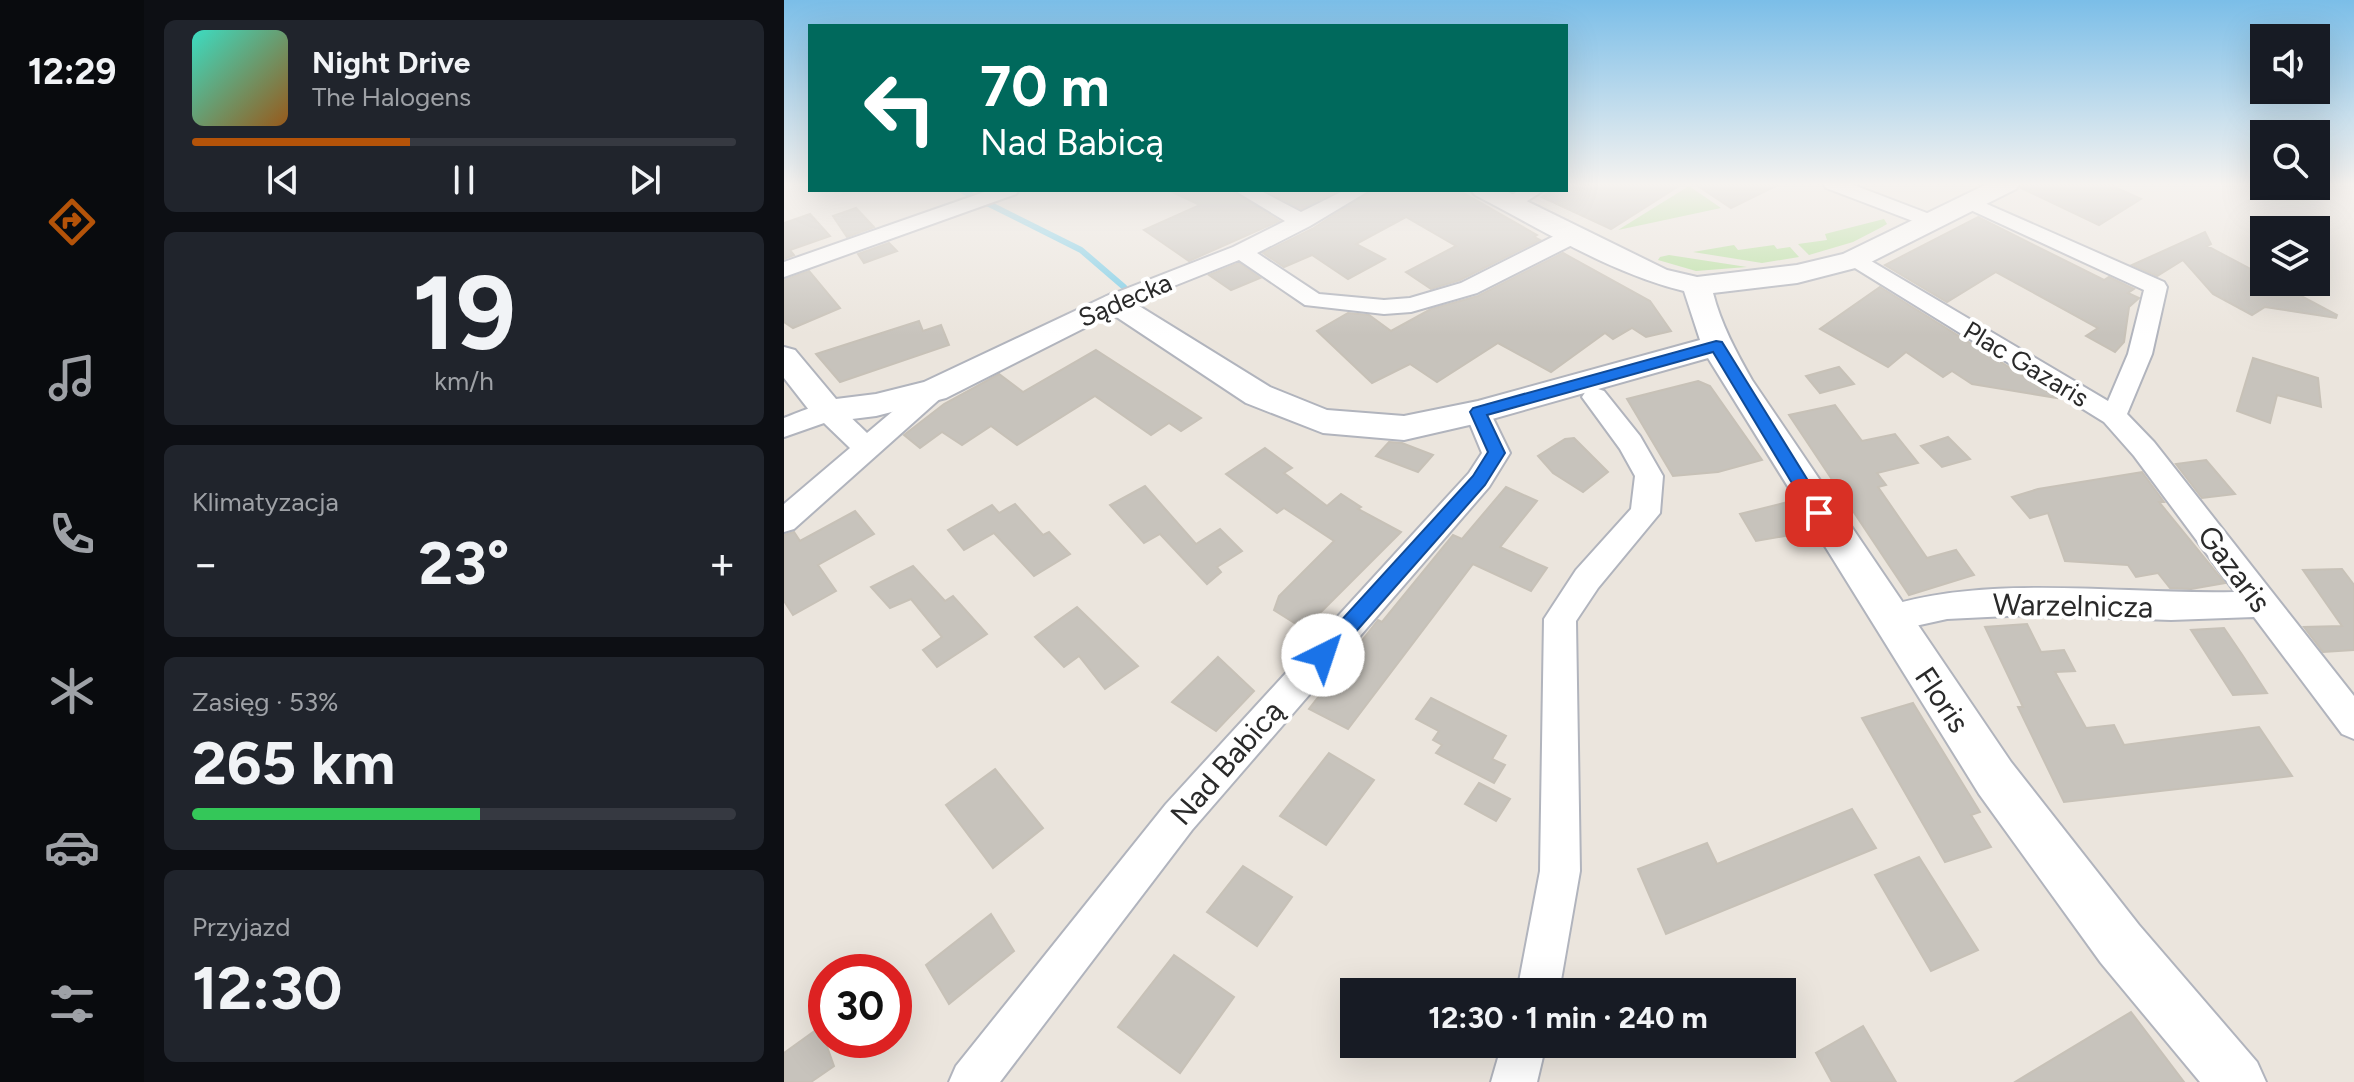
<!DOCTYPE html>
<html lang="pl">
<head>
<meta charset="utf-8">
<style>
  :root { --surface:#171b24; --page:#20242c; --text:#f1f3f6; --muted:#9ea1a6; --line:#363941; --accent:#b45309 }
  body { margin:0; font-family:Figtree,sans-serif; background:var(--page); color:var(--text); height:100vh; display:flex; flex-direction:column; font-size:30px; white-space:nowrap }
  * { box-sizing:border-box; margin:0 }
  p { font-size:26px; color:var(--muted) }
  .icon { flex:none; width:44px; height:44px; fill:none; stroke:currentColor; stroke-width:2; stroke-linecap:round; stroke-linejoin:round }
  .map { position:relative; flex:1; overflow:hidden }
  .drawer { display:flex; flex-direction:column; gap:20px; padding:20px; background:#0d0f14; width:640px }
  .drawer>* { flex:none }
  .banner { position:absolute; left:24px; top:24px; width:760px; height:168px; border-radius:0px; box-shadow:0 8px 32px #0002; background:#00695c; color:#fff; overflow:hidden }
  .buttons { position:absolute; left:1466px; top:24px; display:grid; gap:16px }
  .buttons a { display:grid; place-items:center; width:80px; height:80px; border-radius:0px; background:var(--surface); box-shadow:0 8px 32px #0002; font-size:40px }
  .speed { position:absolute; left:24px; top:954px; display:flex; gap:16px; font-size:40px; font-weight:700; text-align:center }
  .speed>* { display:grid; place-content:center; width:104px; height:104px; border-radius:50%; background:var(--surface); box-shadow:0 8px 32px #0002; line-height:1 }
  .speed .limit { border:12px solid #d22; background:#fff; color:#111 }
  .pin { position:absolute; display:grid; place-items:center; width:68px; height:68px; color:#fff; margin:-34px; border-radius:16px; box-shadow:0 4px 12px #0006 }
  .me { position:absolute; width:88px; margin:-44px; rotate:41deg; stroke-linejoin:round; filter:drop-shadow(0 0 6px #0008) }
  .turn { display:flex; align-items:center; gap:28px; height:168px; padding:0 40px; font-size:36px }
  .turn .icon { width:104px; height:104px; stroke-width:2.5 }
  .turn b { display:block; font-size:56px; line-height:68px }
  .big { font-size:60px; font-weight:700; line-height:1.1 }
  .drawer .tile { flex:1; display:flex; flex-direction:column; justify-content:center; gap:12px; min-width:0; padding:0 28px; border-radius:12px; background:var(--page) }
  .drawer .dial { align-items:center; gap:0 }
  .dial b { font-size:104px; line-height:1 }
  .song { display:flex; align-items:center; gap:24px }
  .cover { width:96px; height:96px; border-radius:12px; background:linear-gradient(135deg,hsl(170 70% 55%),hsl(30 70% 35%)) }
  .played { height:8px; border-radius:4px; background:linear-gradient(90deg,var(--accent) 40%,var(--line) 40%) }
  .keys { display:flex; justify-content:space-around; direction:ltr }
  .heat { display:flex; justify-content:space-between; align-items:center; font-size:44px; direction:ltr }
  .charge { height:12px; border-radius:6px; background:linear-gradient(90deg,#34c759 53%,var(--line) 0) }
  .trip { position:absolute; left:556px; top:978px; width:456px; height:80px; border-radius:0px; background:var(--surface); box-shadow:0 8px 32px #0002; font-weight:700; line-height:80px; text-align:center }
  main { display:flex; flex:1; min-height:0 }
  .dock { display:flex; flex-direction:column; width:144px; justify-content:space-around; align-items:center; background:#090b0e; color:var(--muted) }
  .dock .icon { width:56px; height:56px }
  .dock .active { color:var(--accent) }
  .dock b { font-size:36px; color:var(--text) }
  .map>svg:first-child { display:block }
</style>
</head>
<body>
<main>
<nav class="dock">
<b>12:29</b>
<svg class="icon active" aria-label="directions" viewBox="0 0 24 24"><path d="M12 3l9 9-9 9-9-9zM9 14v-3h6M13 9l2 2-2 2"/></svg>
<svg class="icon" aria-label="music" viewBox="0 0 24 24"><path d="M9 18V5l10-2v13"/><circle cx="6" cy="18" r="3"/><circle cx="16" cy="16" r="3"/></svg>
<svg class="icon" aria-label="phone" viewBox="0 0 24 24"><path d="M5 4h4l2 5-3 2q2 4 5 5l2-3 5 2v4C11 20 4 13 5 4z"/></svg>
<svg class="icon" aria-label="climate" viewBox="0 0 24 24"><path d="M12 3v18M4 7l16 10M4 17L20 7"/></svg>
<svg class="icon" aria-label="car" viewBox="0 0 24 24"><path d="M5 17H2v-5l4-1 3-4h7l3 4 3 1v5h-3M9 17h6M6 11h13"/><circle cx="7" cy="17" r="2"/><circle cx="17" cy="17" r="2"/></svg>
<svg class="icon" aria-label="filters" viewBox="0 0 24 24"><path d="M4 7h16M4 17h16"/><circle cx="9" cy="7" r="2"/><circle cx="15" cy="17" r="2"/></svg>
</nav>
<section class="drawer">
<div class="tile">
<div class="song"><i class="cover"></i><div><b>Night Drive</b><p>The Halogens</p></div></div>
<div class="played"></div>
<div class="keys"><svg class="icon" aria-label="previous" viewBox="0 0 24 24"><path d="M18 5L8 12l10 7zM5 5v14"/></svg><svg class="icon" aria-label="pause" viewBox="0 0 24 24"><path d="M8 5v14M16 5v14"/></svg><svg class="icon" aria-label="next" viewBox="0 0 24 24"><path d="M6 5l10 7-10 7zM19 5v14"/></svg></div>
</div>
<div class="tile dial"><b>19</b><p>km/h</p></div>
<div class="tile"><p>Klimatyzacja</p>
<div class="heat"><a>−</a><b class="big">23°</b><a>+</a></div>
</div>
<div class="tile"><p>Zasięg · 53%</p><b class="big">265 km</b><div class="charge"></div></div>
<div class="tile"><p>Przyjazd</p><b class="big">12:30</b></div>
</section>
<div class="map">
<svg width="1570" height="1082" viewBox="0 0 1570 1082">
  <rect width="100%" height="100%" fill="#ebe5dd"/>
  <g fill="#b5df9d">
    <path d="M905,186L937,208L834,230Z"/>
    <path d="M1100,219L1103,224L1098,227L1069,242L1025,255L1014,244L1043,240L1041,234Z"/>
    <path d="M950,245L954,250L990,245L993,249L1006,247L1015,257L978,263L909,252Z"/>
    <path d="M885,255L963,267L912,271L874,260L876,257Z"/>
  </g>
  <g fill="none" stroke-linecap="round" stroke-linejoin="round">
    <path stroke="#77cce7" stroke-width="6" d="M177,190L297,250L340,287"/>
  </g>
  <g fill="#c7c3bc" stroke="#c7c1b7" stroke-width="2">
    <path d="M782,184H898L827,229L758,197L769,190H782Z"/>
    <path d="M911,184H996L947,208Z"/>
    <path d="M1239,184H1324L1357,199L1315,225L1237,188Z"/>
    <path d="M384,190H447L495,221L405,261L360,230L416,205Z"/>
    <path d="M481,190H554L517,209Z"/>
    <path d="M589,190H674L753,235L750,237L756,240L676,280L647,289L622,272L672,246L622,217L572,244L601,259L564,279L528,255L500,267L479,253L528,229Z"/>
    <path d="M72,208L90,227L63,237L49,216Z"/>
    <path d="M26,214L46,236L6,250L10,255L0,259V223Z"/>
    <path d="M1194,217L1320,280L1325,277L1350,289L1344,293L1355,298L1345,307L1340,342L1331,352L1302,336L1314,328L1212,272L1163,302L1101,265Z"/>
    <path d="M1421,232L1427,244L1423,246L1480,276V282H1491L1553,315L1552,318L1481,307L1468,315L1429,294L1399,260L1373,276L1348,265Z"/>
    <path d="M105,243L113,251L80,263L74,254Z"/>
    <path d="M779,253L866,301L887,331L862,337L848,328L829,339L821,333L767,372L714,343L653,382L626,364L588,383L533,331L564,313L585,315L607,331L647,309L694,296Z"/>
    <path d="M455,263L476,278L447,290L425,275Z"/>
    <path d="M25,271L56,308L9,328L0,322V280Z"/>
    <path d="M1096,287L1273,397V398L1188,384L1168,371L1159,377L1122,352L1104,367L1036,329Z"/>
    <path d="M135,321L139,331L157,325L165,345L56,382L32,354Z"/>
    <path d="M312,350L417,418L397,431L385,423L367,435L311,396L233,445L207,426L178,445L158,432L136,448L120,435L160,404L215,374L239,392Z"/>
    <path d="M1469,358L1534,378L1537,407L1493,395L1486,423L1453,411Z"/>
    <path d="M1055,367L1070,384L1036,393L1022,376Z"/>
    <path d="M914,381L926,386L978,460L934,472L889,476L843,399Z"/>
    <path d="M1051,405L1078,441L1111,434L1134,463L1093,473L1102,485L1094,487L1143,558L1172,550L1190,575L1125,595L1005,415Z"/>
    <path d="M1164,437L1186,459L1158,467L1137,446Z"/>
    <path d="M790,438L824,472L799,492L769,473L754,456L781,439Z"/>
    <path d="M605,442L618,443L649,455L634,472L592,456Z"/>
    <path d="M481,448L508,468L500,473L543,506L557,494L577,507L574,509L617,532L520,629L490,610L495,596L550,541L500,508L493,513L442,474Z"/>
    <path d="M1422,460L1451,494L1418,498L1392,464Z"/>
    <path d="M1358,472L1380,502H1375L1441,583L1407,589L1386,588L1374,573L1352,577L1344,565L1281,561L1264,513L1246,518L1228,497L1254,489Z"/>
    <path d="M361,486L412,544L436,529L458,551L433,567L437,572L423,584L376,534L360,543L326,505Z"/>
    <path d="M722,487L753,501L716,547L763,568L747,591L689,564L564,729L525,709L594,620L598,622L669,535L678,539Z"/>
    <path d="M1004,502L1023,532L972,541L956,514Z"/>
    <path d="M231,504L259,535L265,532L286,554L250,576L210,533L180,550L164,530L208,505L215,513Z"/>
    <path d="M71,511L90,534L34,565L52,591L9,615L0,601V535L10,532L16,541Z"/>
    <path d="M129,566L161,601L169,596L203,634L153,667L139,650L158,637L127,599L106,608L87,587Z"/>
    <path d="M1558,569L1570,585V650L1539,652L1520,627L1558,626L1519,570Z"/>
    <path d="M293,607L354,666L321,689L295,656L280,667L251,637Z"/>
    <path d="M1243,624L1257,652L1280,650L1291,671L1271,672L1302,728L1330,725L1340,745L1475,727L1508,776L1280,802L1234,707H1239L1201,627Z"/>
    <path d="M1440,628L1459,656L1483,693L1449,695L1407,630Z"/>
    <path d="M434,657L470,691L432,731L388,702Z"/>
    <path d="M647,698L722,736L708,759L721,765L710,783L652,753L658,745L649,740L655,731L632,719Z"/>
    <path d="M1129,703L1196,812L1187,815L1207,847L1161,862L1078,718Z"/>
    <path d="M545,753L590,780L542,845L496,816Z"/>
    <path d="M211,769L259,828L209,868L162,805Z"/>
    <path d="M695,783L726,799L712,821L681,804Z"/>
    <path d="M1068,809L1092,848L882,934L854,869L923,843L933,864Z"/>
    <path d="M1135,857L1194,950L1147,971L1091,875Z"/>
    <path d="M459,866L508,897L473,946L423,912Z"/>
    <path d="M207,914L230,951L165,1004L142,965Z"/>
    <path d="M390,955L450,997L396,1073L334,1027Z"/>
    <path d="M1347,1012L1400,1082H1231Z"/>
    <path d="M1079,1026L1112,1082H1048L1032,1053Z"/>
    <path d="M36,1027L50,1066L27,1082H0V1053Z"/>
  </g>
  <g fill="none" stroke-linecap="round" stroke-linejoin="round">
    <defs>
      <g id="minor">
        <path d="M1039,184H1067L1156,218L1160,222L1156,226H1142L1042,188Z"/>
        <path d="M206,190H235L232,194L0,277V262Z"/>
        <path d="M450,190H475L517,212L561,190H586L526,226L473,253L535,294L600,300L626,298L677,283L782,230H798L801,235L798,240L693,293L627,312L600,314L521,305L455,260L337,307H321L317,302L321,297L449,247L501,221Z"/>
        <path d="M735,190H760L734,207H720L717,203Z"/>
        <path d="M1187,197L1380,282L1383,287L1368,354L1343,414L1370,442L1570,696V739L1558,734L1470,617L1387,620L1244,615L1163,619L1104,632L1093,628L1088,619L1093,610C1200,572 1338,595 1451,592L1350,456L1320,422L1058,260L1069,253L1077,255L1324,401L1344,354L1360,290L1180,207L1177,203L1180,199Z"/>
        <path d="M150,381L159,384L163,390L159,396L10,529L0,532V504L66,448L40,423L0,437V418C49,399 45,396 83,433L141,384Z"/>
        <path d="M811,388L820,391L856,436L879,476L876,513L814,588L792,621L796,871L775,992H733L756,871L760,619L792,570L847,509L851,476L836,449L798,397L802,391Z"/>
        <path d="M694,403L703,406L726,453L705,487L408,830L216,1082H165L172,1066L382,804L685,473L698,453L681,412L685,406Z"/>
        <path d="M718,1044H762L753,1082H707Z"/>
      </g>
      <path id="tertiary" d="M1203,184H1236L1232,189L1079,266L1013,283L929,293C937,324 952,352 968,380L1227,762L1355,925L1473,1062L1482,1082H1416L1317,963L1195,794L924,358L694,423L620,440L539,433L462,403L328,314L162,398L92,416L44,422L32,419L0,378V347L11,350L52,399L92,394L140,382L329,293L339,296L486,387L543,410L620,416L694,401L916,340L900,291C826,273 759,230 691,195L687,190H720L883,270L913,277L1013,265L1059,254Z"/>
    </defs>
    <use href="#minor" stroke="#b1b4bd" stroke-width="4"/>
    <use href="#tertiary" stroke="#b1b4bd" stroke-width="4"/>
    <use href="#minor" fill="#fff" fill-rule="evenodd"/>
    <use href="#tertiary" fill="#fff" fill-rule="evenodd"/>
  </g>
  <linearGradient id="sky" x2="0" y2="1"><stop stop-color="#7bbee8"/><stop offset="0.55" stop-color="#f6f3f0"/><stop offset="1" stop-color="#f6f3f0" stop-opacity="0"/></linearGradient>
  <rect width="1570" height="335" fill="url(#sky)"/>
  <path fill="#1a73e8" stroke="#114b97" stroke-width="2" d="M932,341L938,342L1041,508L1044,513L1041,518H1029L929,352L703,415L721,453L701,485L546,661L539,663L532,661L529,655L532,648L689,476L704,452L686,412L689,408Z"/>
  <g text-anchor="middle" stroke-width="8" stroke-linejoin="round" paint-order="stroke">
    <g font-size="26" fill="#2a2a2a" stroke="#fff">
      <text transform="translate(341 300) rotate(-23)" y="9">Sądecka</text>
      <text transform="translate(1242 364) rotate(31)" y="9">Plac Gazaris</text>
    </g>
    <g font-size="30" fill="#2a2a2a" stroke="#fff">
      <text transform="translate(1450 569) rotate(53)" y="10">Gazaris</text>
      <text transform="translate(1289 606) rotate(1)" y="10">Warzelnicza</text>
      <text transform="translate(1158 700) rotate(56)" y="10">Floris</text>
      <text transform="translate(443 763) rotate(-49)" y="10">Nad Babicą</text>
    </g>
  </g>
</svg>
<div class="buttons">
<a><svg class="icon" aria-label="sound" viewBox="0 0 24 24"><path d="M4 9h4l5-4v14l-5-4H4zM17 9q2 3 0 6"/></svg></a>
<a><svg class="icon" aria-label="search" viewBox="0 0 24 24"><circle cx="10" cy="10" r="6"/><path d="M15 15l6 6"/></svg></a>
<a><svg class="icon" aria-label="layers" viewBox="0 0 24 24"><path d="M12 4l9 5-9 5-9-5zM3 14l9 5 9-5"/></svg></a>
</div>
<div class="speed"><div class="limit">30</div></div>
<div class="pin" style="left:1035px;top:513px;background:#d93025"><svg class="icon" aria-label="arrive" viewBox="0 0 24 24"><path d="M6 21V4h12l-3 4 3 4H6"/></svg></div>
<svg class="me" style="left:539px;top:655px" viewBox="-20 -20 40 40"><circle r="19" fill="#fff"/><path d="M0-13L10 11 0 6-10 11z" fill="#1a73e8"/></svg>
<div class="trip">12:30 · 1 min · 240 m</div>
<div class="banner">
<div class="turn"><svg class="icon" aria-label="left" viewBox="0 0 24 24"><path d="M17 20v-9H6M10 6l-5 5 5 5"/></svg><div><b>70 m</b>Nad Babicą</div></div>
</div>
</div>
</main>
</body>
</html>
